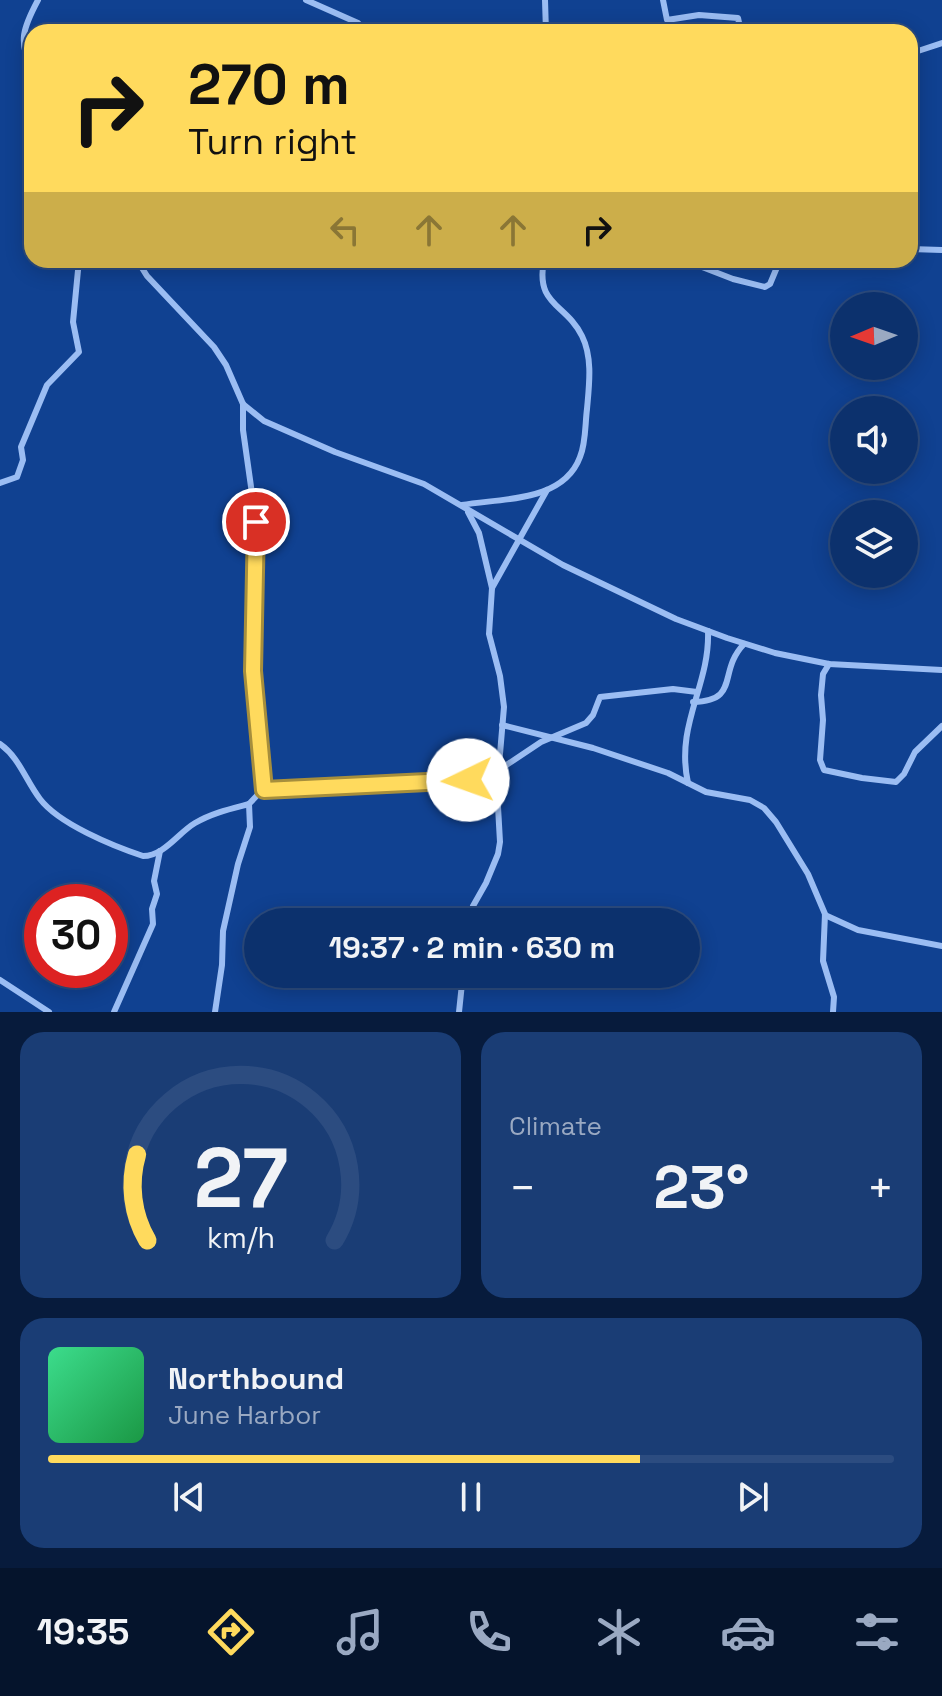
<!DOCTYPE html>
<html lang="en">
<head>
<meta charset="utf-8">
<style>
  :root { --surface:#0c316d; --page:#1a3d75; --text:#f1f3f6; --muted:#9aa9c2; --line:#2c4c80; --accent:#ffda5d }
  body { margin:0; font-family:"Space Grotesk",sans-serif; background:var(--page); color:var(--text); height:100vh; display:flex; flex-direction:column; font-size:30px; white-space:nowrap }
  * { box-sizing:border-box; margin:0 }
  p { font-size:26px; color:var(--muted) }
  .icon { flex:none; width:44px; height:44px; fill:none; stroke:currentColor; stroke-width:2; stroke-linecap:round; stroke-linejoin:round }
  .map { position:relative; height:1012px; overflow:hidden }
  .side { display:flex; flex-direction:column; gap:20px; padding:20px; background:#071b3c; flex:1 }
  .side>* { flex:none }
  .guide { position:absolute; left:24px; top:24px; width:894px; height:244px; border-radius:24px; box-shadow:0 4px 20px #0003,0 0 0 2px var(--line); background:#ffda5d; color:#111; overflow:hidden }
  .needle { width:52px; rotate:268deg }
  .controls { position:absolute; left:830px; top:292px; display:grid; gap:16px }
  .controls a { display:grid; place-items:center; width:88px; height:88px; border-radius:50%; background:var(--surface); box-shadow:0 4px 20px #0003,0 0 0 2px var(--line); font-size:40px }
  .speed { position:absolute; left:24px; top:884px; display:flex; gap:16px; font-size:40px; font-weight:700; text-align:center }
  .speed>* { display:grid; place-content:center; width:104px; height:104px; border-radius:50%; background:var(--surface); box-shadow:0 4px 20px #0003,0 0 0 2px var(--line); line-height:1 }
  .speed .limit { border:12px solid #d22; background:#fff; color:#111 }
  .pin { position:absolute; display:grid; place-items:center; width:68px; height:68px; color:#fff; margin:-34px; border:4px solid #fff; border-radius:50%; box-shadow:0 2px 8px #0007 }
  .me { position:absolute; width:88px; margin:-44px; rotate:267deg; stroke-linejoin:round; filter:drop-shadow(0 0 6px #0008) }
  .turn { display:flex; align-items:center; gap:28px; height:168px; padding:0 32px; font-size:36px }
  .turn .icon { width:104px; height:104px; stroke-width:2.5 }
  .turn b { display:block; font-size:56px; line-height:68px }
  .lanes { display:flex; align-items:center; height:76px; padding:0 32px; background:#0003; justify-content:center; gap:40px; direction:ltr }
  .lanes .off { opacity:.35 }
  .big { font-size:60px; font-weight:700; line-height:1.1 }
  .side .widget { flex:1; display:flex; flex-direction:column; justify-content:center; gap:12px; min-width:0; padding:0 28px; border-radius:24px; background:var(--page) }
  .side .dial { align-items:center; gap:0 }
  .dial svg { height:208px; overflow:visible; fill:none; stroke:var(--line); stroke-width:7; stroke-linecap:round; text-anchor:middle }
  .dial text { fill:var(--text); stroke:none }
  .song { display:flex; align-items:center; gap:24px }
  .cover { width:96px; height:96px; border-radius:12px; background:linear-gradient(135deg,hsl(150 70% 55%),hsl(140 70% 35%)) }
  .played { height:8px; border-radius:4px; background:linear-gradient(90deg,var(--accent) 70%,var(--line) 70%) }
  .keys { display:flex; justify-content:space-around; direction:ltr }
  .heat { display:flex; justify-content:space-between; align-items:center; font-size:44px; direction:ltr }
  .side .tiles { flex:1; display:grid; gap:20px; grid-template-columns:1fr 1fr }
  .widget:last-child { grid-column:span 2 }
  .trip { position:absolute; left:244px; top:908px; width:456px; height:80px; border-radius:40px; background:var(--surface); box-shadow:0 4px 20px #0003,0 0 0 2px var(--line); font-weight:700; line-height:80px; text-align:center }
  .menu { display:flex; height:128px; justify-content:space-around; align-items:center; background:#05142c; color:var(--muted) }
  .menu .icon { width:56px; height:56px }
  .menu .current { color:var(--accent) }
  .menu b { font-size:36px; color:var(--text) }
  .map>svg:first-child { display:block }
</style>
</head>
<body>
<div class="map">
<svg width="942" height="1012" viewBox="0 0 942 1012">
  <rect width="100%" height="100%" fill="#104191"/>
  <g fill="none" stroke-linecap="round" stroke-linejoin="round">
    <g stroke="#9bbdf3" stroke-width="6">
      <path d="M306,0L358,23L366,32"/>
      <path d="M545,0L546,32"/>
      <path d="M663,0L667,20L699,15L738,18L741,32"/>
      <path d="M789,32L821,29L825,32"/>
      <path d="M910,47L918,51L942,43"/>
      <path d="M32,71C18,41 23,28 38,0"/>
      <path d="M910,249L942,250"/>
      <path d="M137,260L147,276L214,347L226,365L243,404L264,421L335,452L424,484L563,565L676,619L727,638L775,653L829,664L942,670"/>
      <path d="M684,260L733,279L765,287L770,284L780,260"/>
      <path d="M831,260L844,263L870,260"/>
      <path d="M0,483L17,477L23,460L21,447L47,385L79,352L73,322L79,260"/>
      <path d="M462,505C500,498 563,503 580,457C586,443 585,424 587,409C589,386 593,358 582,336C566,303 535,306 544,260"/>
      <path d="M468,512L479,533L492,588"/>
      <path d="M829,664L823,674L821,695L823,720L820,760L824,770L862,778L896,782L904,774L915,752L942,726"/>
      <path d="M693,702C741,701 717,672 744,644"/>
      <path d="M502,725L593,748L668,773L706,792L750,800L764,808L776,822L808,874L825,914L823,961L834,997L833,1012"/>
      <path d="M0,744C19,757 26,781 40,799C59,824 113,846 143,856C164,856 178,833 195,823C212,813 230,809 249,804"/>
      <path d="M499,770L541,742L586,723L593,715L600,697L673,689L697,692"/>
      <path d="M688,783C675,724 710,686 708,631"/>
      <path d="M264,790L497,780"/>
      <path d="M825,915L858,930L942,946"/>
      <path d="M468,922L473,906L486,883L498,854L500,842L497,789L504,707L500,676L489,634L492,588L547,490"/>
      <path d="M0,980L49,1012"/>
      <path d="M114,1012L153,924L152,909L157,894L154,881L160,851"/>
      <path d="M215,1012L222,965L223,931L238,864L250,827L249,804L265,787L255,716L253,671L256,522L243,430V404"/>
      <path d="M459,1012L463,974"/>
    </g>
  </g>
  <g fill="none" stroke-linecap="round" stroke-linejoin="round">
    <defs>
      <path id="route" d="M256,522L253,671L264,790L468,780"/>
    </defs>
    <use href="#route" stroke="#a68e3c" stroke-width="20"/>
    <use href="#route" stroke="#ffda5d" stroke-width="14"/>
  </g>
</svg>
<div class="controls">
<a><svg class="needle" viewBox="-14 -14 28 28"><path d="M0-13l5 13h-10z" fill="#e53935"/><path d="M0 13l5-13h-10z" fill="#9aa9c2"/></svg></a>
<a><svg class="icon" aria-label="sound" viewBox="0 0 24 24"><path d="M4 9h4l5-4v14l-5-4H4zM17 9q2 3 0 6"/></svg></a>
<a><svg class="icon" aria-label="layers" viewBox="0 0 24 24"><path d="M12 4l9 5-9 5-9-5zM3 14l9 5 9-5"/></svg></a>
</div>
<div class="speed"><div class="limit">30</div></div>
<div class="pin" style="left:256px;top:522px;background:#d93025"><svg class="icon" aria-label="arrive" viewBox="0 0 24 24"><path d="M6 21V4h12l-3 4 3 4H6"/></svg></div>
<svg class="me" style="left:468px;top:780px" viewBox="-20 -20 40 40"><circle r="19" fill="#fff"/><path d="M0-13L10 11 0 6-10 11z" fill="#ffda5d"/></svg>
<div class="trip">19:37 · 2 min · 630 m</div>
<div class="guide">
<div class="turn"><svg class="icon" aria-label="right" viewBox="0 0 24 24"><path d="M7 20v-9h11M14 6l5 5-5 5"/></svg><div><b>270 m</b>Turn right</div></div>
<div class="lanes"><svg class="icon off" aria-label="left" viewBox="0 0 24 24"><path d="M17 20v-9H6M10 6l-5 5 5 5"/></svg><svg class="icon off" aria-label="ahead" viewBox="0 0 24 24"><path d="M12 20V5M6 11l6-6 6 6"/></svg><svg class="icon off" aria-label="ahead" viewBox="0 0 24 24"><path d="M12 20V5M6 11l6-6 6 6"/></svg><svg class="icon" aria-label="right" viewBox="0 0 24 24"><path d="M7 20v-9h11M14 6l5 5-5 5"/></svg></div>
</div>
</div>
<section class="side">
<div class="tiles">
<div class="widget dial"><svg viewBox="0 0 100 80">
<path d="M14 69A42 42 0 1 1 86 69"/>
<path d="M14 69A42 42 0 0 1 10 36" stroke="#ffda5d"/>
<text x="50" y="56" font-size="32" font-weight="700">27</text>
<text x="50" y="72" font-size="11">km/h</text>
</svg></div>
<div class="widget"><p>Climate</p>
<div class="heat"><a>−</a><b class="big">23°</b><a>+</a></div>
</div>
<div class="widget">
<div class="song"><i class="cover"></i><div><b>Northbound</b><p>June Harbor</p></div></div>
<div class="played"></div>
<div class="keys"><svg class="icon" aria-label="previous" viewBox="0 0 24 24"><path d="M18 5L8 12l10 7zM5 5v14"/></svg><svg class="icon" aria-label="pause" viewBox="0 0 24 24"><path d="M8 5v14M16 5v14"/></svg><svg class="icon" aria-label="next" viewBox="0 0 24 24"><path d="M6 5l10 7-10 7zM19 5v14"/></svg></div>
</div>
</div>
</section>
<nav class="menu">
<b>19:35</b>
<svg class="icon current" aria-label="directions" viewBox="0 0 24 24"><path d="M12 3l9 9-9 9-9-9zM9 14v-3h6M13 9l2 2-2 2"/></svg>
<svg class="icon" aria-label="music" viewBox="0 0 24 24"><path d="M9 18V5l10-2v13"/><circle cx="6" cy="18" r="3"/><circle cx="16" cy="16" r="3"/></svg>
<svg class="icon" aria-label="phone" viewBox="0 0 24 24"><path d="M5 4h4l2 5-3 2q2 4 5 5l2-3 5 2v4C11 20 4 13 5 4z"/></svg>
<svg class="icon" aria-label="climate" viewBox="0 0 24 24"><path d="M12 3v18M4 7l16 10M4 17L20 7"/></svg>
<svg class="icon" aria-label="car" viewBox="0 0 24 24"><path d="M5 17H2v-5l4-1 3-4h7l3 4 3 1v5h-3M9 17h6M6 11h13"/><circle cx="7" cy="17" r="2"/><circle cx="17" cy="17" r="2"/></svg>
<svg class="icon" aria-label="filters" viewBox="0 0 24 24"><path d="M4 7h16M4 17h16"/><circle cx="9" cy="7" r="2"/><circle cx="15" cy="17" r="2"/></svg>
</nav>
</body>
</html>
